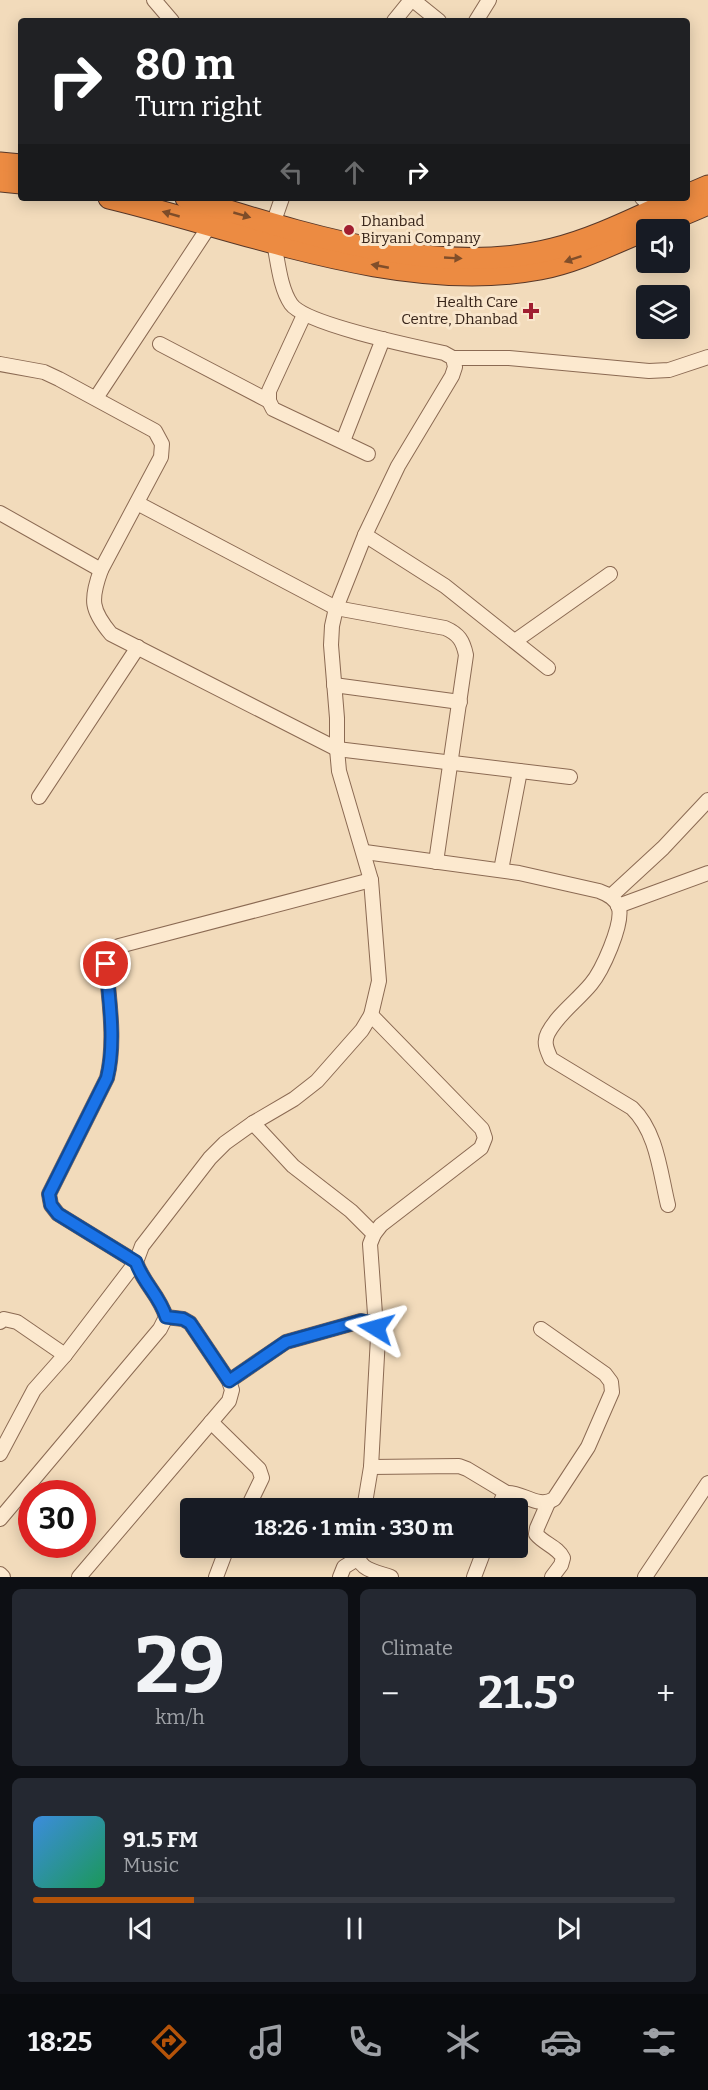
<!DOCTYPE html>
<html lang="en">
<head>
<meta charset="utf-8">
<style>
  :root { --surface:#171b24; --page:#242831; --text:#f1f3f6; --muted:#9ea1a6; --line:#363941; --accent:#b45309 }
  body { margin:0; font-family:Bitter,serif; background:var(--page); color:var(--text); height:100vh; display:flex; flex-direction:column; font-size:22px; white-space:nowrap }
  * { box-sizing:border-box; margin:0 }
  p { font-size:20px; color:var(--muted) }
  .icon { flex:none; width:33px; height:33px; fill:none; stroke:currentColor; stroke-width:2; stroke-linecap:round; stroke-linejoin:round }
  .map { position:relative; height:1577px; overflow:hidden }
  .details { display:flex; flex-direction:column; gap:12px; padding:12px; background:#0d0f14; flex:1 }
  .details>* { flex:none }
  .hud { position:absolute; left:18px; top:18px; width:672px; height:183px; border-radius:6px; box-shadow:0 3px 15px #0003; background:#202124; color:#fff; overflow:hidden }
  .fabs { position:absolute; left:636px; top:219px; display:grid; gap:12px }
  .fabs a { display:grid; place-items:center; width:54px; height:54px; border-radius:6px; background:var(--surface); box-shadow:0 3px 15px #0003; font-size:30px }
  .speed { position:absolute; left:18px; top:1480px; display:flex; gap:12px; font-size:30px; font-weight:700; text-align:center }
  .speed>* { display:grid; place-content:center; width:78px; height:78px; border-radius:50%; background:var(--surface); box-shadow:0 3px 15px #0003; line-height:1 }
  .speed .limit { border:9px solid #d22; background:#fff; color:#111 }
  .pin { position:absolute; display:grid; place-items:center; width:51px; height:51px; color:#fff; margin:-26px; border:3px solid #fff; border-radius:50%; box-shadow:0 2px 6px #0007 }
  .me { position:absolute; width:66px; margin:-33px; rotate:278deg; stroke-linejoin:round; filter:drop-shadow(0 0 4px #0008) }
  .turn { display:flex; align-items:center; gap:21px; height:126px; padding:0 18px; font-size:27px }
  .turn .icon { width:78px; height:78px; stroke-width:2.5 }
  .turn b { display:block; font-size:42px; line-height:51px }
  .lanes { display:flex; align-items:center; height:57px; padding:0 18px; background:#0003; justify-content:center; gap:30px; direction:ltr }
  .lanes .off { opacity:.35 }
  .big { font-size:45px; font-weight:700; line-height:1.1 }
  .details .card { flex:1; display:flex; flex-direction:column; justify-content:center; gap:9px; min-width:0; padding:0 21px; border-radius:9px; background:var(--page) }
  .details .dial { align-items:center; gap:0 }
  .dial b { font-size:78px; line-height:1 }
  .song { display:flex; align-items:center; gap:18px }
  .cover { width:72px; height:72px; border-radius:9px; background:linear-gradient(135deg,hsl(210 70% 55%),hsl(150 70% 35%)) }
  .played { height:6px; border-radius:3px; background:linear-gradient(90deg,var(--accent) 25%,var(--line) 25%) }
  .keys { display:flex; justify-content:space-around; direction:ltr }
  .heat { display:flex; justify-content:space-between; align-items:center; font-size:33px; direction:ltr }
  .details .tiles { flex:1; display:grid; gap:12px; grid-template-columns:1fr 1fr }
  .card:last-child { grid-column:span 2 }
  .trip { position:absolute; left:180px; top:1498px; width:348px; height:60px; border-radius:6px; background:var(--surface); box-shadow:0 3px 15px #0003; font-weight:700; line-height:60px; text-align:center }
  .dock { display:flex; height:96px; justify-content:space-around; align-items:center; background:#090b0e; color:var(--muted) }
  .dock .icon { width:42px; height:42px }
  .dock .on { color:var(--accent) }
  .dock b { font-size:27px; color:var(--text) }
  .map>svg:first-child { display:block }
</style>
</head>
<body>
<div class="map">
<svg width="708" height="1577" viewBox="0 0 708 1577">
  <rect width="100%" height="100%" fill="#f2dbbb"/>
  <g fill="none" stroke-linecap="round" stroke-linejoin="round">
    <defs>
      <g id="minor">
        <path d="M154,0L172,21"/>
        <path d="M413,0L439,21"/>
        <path d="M394,21L411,0"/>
        <path d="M476,21L489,0"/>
        <path d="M642,198L659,214"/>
        <path d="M273,224L282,198"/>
        <path d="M304,315L269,391V401L273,409L368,454"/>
        <path d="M160,344L269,401"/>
        <path d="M453,358H509L649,371L669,370L708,357"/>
        <path d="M0,364L44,372L59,379L155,431L162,444L161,457L101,570C90,600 91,610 111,634L337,749L570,777"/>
        <path d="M96,398L210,225"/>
        <path d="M343,441L383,339"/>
        <path d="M137,503L336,608L445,628C459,634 463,641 466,655L436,862"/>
        <path d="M0,513L101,570"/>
        <path d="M365,535L445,586L548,668"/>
        <path d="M515,641L610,574"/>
        <path d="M334,685L460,702"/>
        <path d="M39,797L138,647"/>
        <path d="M365,852L519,873L599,891C607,894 616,898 619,908C623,925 602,971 591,984C577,1001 558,1014 548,1033C543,1042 547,1050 551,1059L632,1108C657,1132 660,1172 668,1205"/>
        <path d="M501,870L520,771"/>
        <path d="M611,896L663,848L708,800"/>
        <path d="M618,906L708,873"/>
        <path d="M371,1015L482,1129L485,1138L481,1148L381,1225L374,1234L370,1244L376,1328"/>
        <path d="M253,1123L293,1166L351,1211L374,1234"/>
        <path d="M0,1322L4,1319L17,1322L65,1355"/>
        <path d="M229,1381L286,1342L361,1321C372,1323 375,1326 378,1337L371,1467L364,1509"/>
        <path d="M211,1422L259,1469L262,1478L247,1509"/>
        <path d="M0,1454L34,1390L65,1355L136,1262L58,1214L51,1205L49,1194L107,1078C116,1041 109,1001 106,964L110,952L119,946L371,880"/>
        <path d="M371,1467L459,1466L467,1469L507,1493"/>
        <path d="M548,1503L537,1528L536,1534C544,1544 558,1547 563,1558L561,1565L552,1577"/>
        <path d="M499,1509L502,1499L507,1493C523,1492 538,1509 554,1499L588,1447L612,1392L611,1382L605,1374L541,1329"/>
        <path d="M0,1519L160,1329L166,1317C160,1296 143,1283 136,1262L142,1246L210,1158L225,1143L253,1123L294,1099L317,1081L362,1030L371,1015L379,981L371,880L339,771L337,749V718L331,645L332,626L336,608L365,535L398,466L452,376L455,367L453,358L444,353C416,347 305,324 291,304C280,288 278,262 274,243"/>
        <path d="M357,1548C356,1570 374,1571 391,1577"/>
        <path d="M0,1574L3,1577"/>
        <path d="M79,1577L229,1401L232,1390L229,1381L190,1323L183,1319L166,1317"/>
        <path d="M216,1577L227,1548"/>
        <path d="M340,1577L344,1567L357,1559"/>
        <path d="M474,1577L485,1548"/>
        <path d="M645,1577L708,1483"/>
      </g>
      <g id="highway">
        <path d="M0,163L21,165"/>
        <path d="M0,181L21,183"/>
        <path d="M687,195L708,186"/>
        <path d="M109,198C243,230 401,295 540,269C577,262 612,244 646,230"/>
        <path d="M186,198C299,232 435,279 553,249C597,238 639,216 680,198"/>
        <path d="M647,230L708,204"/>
      </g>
    </defs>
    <use href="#minor" stroke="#8b6a53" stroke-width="16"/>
    <use href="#highway" stroke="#583829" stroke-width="23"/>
    <use href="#minor" stroke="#fce9cf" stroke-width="14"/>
    <use href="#highway" stroke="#ec8b42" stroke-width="21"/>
  </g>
  <defs><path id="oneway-solid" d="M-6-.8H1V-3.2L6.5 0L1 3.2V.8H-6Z" transform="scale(1.5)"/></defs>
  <g fill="#804e2a">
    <use href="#oneway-solid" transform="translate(171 214) rotate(-164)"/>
    <use href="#oneway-solid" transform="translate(242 215) rotate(16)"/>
    <use href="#oneway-solid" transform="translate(453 258) rotate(3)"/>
    <use href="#oneway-solid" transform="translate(573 259) rotate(161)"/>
    <use href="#oneway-solid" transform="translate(380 266) rotate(-169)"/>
  </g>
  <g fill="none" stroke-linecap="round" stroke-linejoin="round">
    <defs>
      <path id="route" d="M106,964C109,1001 116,1041 107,1078L49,1194L51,1205L58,1214L136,1262C143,1283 160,1296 166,1317L183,1319L190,1323L229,1381L286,1342L361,1321L369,1322L376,1328"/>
    </defs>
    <use href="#route" stroke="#114b97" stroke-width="15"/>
    <use href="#route" stroke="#1a73e8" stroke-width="10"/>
  </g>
  <g fill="#a01e30" stroke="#f9e6cc" stroke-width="2">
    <circle cx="349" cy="230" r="6"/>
    <path d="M528 302h6v6h6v6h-6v6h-6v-6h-6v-6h6z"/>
  </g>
  <g text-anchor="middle" stroke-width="6" stroke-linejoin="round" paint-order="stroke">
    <g font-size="15" fill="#38251a" stroke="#f9e6cc" text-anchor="start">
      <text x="361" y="226">Dhanbad<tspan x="361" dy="17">Biryani Company</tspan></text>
      <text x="518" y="307" text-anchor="end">Health Care<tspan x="518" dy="17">Centre, Dhanbad</tspan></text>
    </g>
  </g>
</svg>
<div class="fabs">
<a><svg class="icon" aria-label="sound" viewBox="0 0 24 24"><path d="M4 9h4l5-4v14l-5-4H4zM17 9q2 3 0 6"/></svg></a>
<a><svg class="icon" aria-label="layers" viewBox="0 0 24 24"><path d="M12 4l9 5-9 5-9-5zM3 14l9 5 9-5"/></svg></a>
</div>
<div class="speed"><div class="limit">30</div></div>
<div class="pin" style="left:106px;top:964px;background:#d93025"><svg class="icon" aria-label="arrive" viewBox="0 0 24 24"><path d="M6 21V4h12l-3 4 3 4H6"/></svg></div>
<svg class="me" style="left:376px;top:1328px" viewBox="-20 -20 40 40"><path d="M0-17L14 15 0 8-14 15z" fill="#1a73e8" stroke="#fff" stroke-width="4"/></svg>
<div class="trip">18:26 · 1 min · 330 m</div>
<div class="hud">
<div class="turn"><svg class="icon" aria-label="right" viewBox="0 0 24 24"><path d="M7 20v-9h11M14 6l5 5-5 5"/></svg><div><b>80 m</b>Turn right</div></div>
<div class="lanes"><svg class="icon off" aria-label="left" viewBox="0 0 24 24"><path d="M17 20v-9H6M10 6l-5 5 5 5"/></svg><svg class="icon off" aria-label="ahead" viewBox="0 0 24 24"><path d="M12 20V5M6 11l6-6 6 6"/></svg><svg class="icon" aria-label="right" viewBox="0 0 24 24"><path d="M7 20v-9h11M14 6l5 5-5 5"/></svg></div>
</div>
</div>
<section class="details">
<div class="tiles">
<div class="card dial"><b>29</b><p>km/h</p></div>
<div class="card"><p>Climate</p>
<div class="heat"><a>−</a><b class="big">21.5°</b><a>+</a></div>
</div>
<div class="card">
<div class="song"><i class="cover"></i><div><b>91.5 FM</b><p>Music</p></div></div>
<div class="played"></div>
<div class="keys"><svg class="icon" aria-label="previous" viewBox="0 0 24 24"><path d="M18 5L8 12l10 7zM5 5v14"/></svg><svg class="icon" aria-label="pause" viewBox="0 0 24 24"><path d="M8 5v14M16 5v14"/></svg><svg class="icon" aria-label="next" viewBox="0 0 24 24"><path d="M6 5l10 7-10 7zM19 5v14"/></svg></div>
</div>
</div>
</section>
<nav class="dock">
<b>18:25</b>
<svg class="icon on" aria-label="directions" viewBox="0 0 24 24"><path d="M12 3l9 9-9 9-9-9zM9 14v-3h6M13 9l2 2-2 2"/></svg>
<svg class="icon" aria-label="music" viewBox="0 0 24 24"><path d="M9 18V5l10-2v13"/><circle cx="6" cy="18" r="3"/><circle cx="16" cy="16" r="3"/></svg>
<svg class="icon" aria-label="phone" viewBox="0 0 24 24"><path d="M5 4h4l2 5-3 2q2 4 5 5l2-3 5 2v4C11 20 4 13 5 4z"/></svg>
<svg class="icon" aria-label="climate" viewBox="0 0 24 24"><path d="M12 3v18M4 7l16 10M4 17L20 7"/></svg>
<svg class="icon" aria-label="car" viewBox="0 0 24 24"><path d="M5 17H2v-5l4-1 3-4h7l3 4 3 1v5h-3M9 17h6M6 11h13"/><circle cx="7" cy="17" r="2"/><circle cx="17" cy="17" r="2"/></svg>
<svg class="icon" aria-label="filters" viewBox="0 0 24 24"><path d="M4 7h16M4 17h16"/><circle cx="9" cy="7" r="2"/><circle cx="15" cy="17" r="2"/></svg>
</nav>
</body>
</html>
